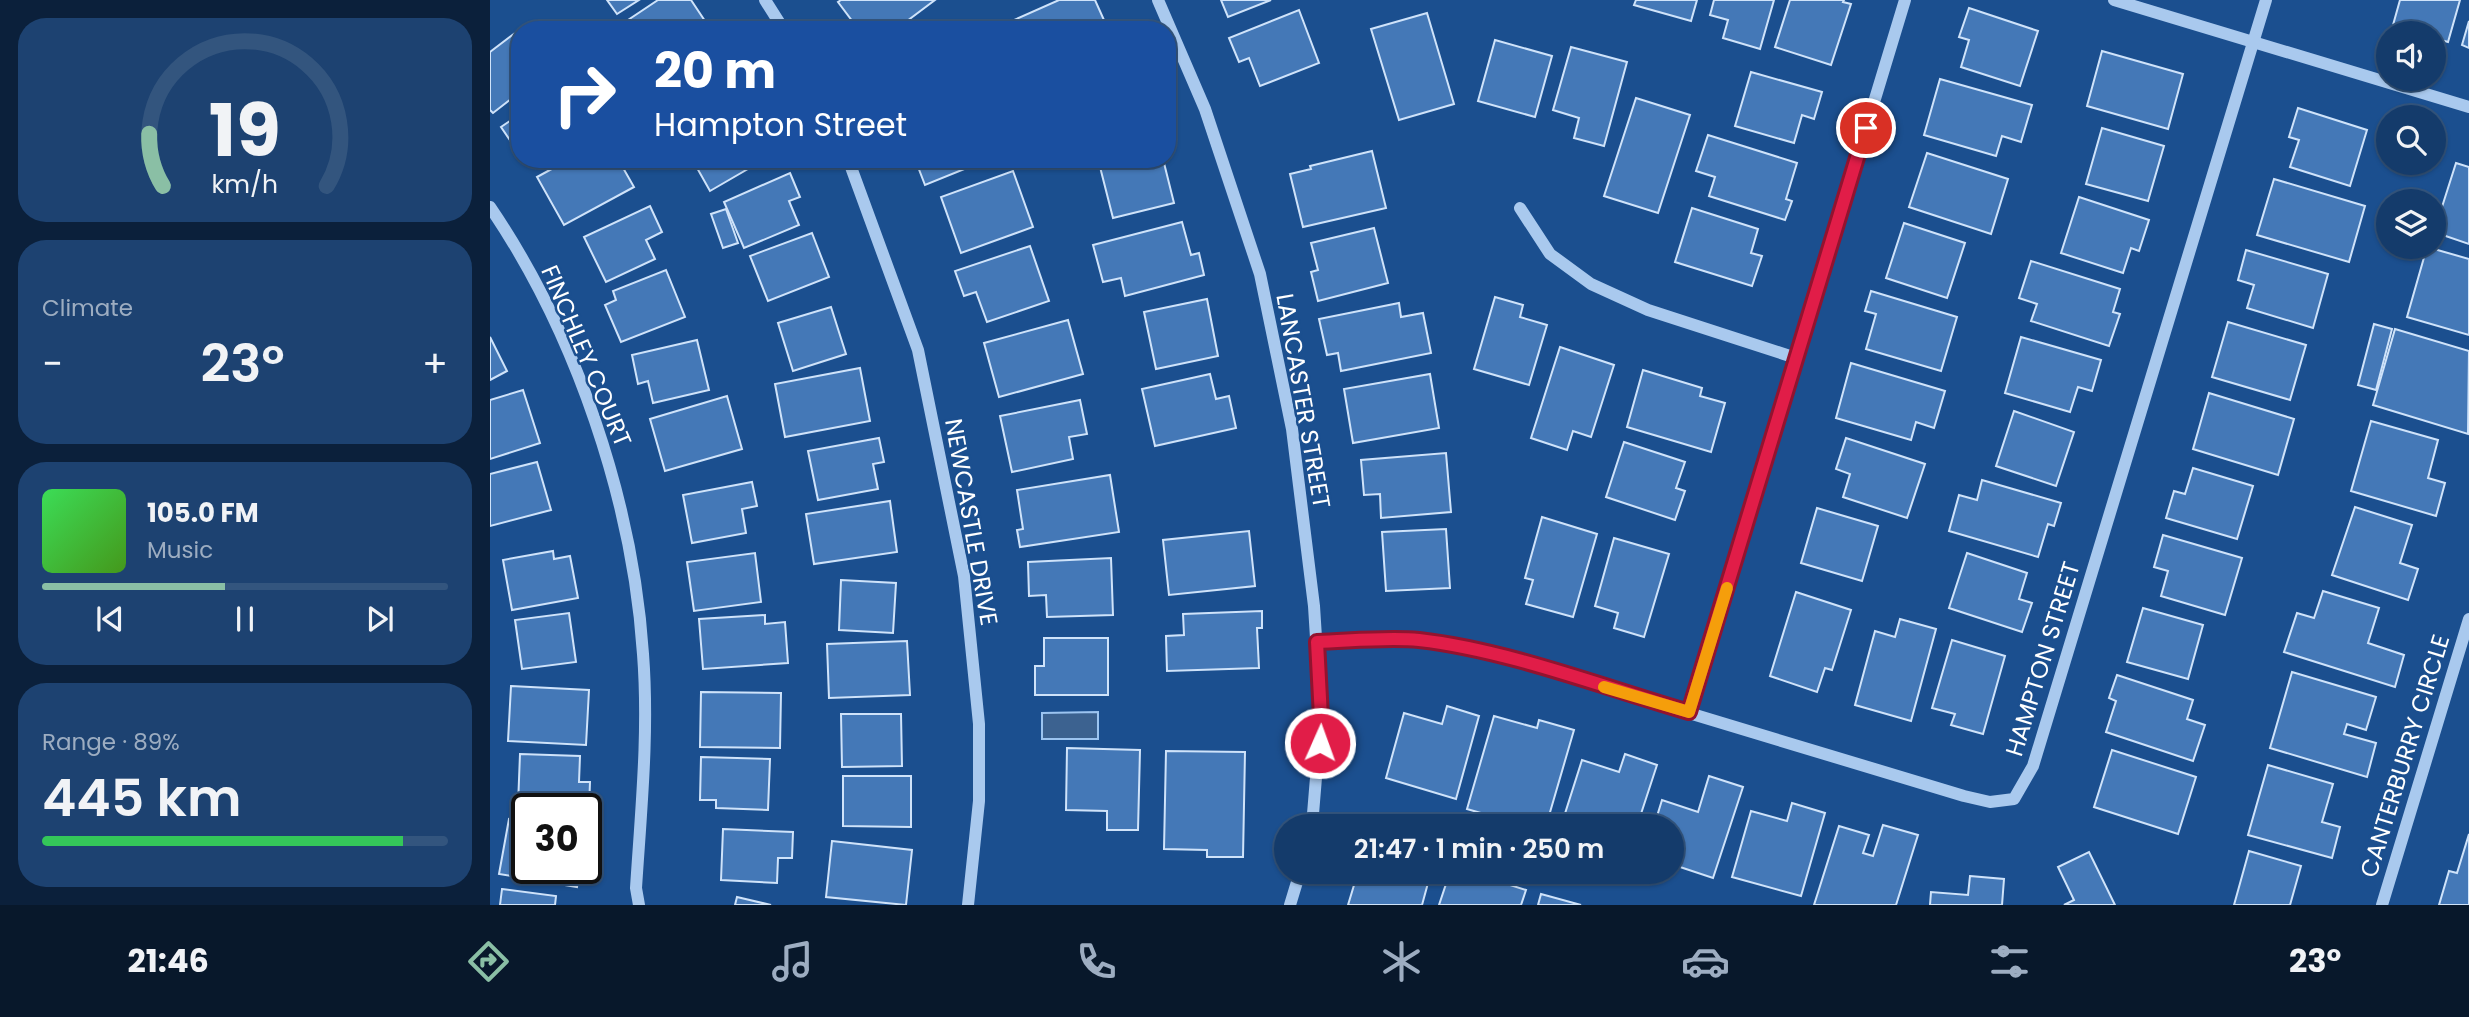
<!DOCTYPE html>
<html lang="en">
<head>
<meta charset="utf-8">
<style>
  :root { --surface:#143b6b; --page:#1d4271; --text:#f1f3f6; --muted:#9dadc1; --line:#33557e; --accent:#8abfa5 }
  body { margin:0; font-family:Poppins,sans-serif; background:var(--page); color:var(--text); height:100vh; display:flex; flex-direction:column; font-size:26px; white-space:nowrap }
  * { box-sizing:border-box; margin:0 }
  p { font-size:23px; color:var(--muted) }
  .icon { flex:none; width:38px; height:38px; fill:none; stroke:currentColor; stroke-width:2; stroke-linecap:round; stroke-linejoin:round }
  .map { position:relative; flex:1; overflow:hidden }
  .drawer { display:flex; flex-direction:column; gap:18px; padding:18px; background:#0b203b; width:490px }
  .drawer>* { flex:none }
  .top-card { position:absolute; left:21px; top:21px; width:665px; height:147px; border-radius:28px; box-shadow:0 2px 5px #0004,0 0 0 2px var(--line); background:#1a4fa0; color:#fff; overflow:hidden }
  .buttons { position:absolute; left:1886px; top:21px; display:grid; gap:14px }
  .buttons a { display:grid; place-items:center; width:70px; height:70px; border-radius:50%; background:var(--surface); box-shadow:0 2px 5px #0004,0 0 0 2px var(--line); font-size:35px }
  .speed { position:absolute; left:21px; top:793px; display:flex; gap:14px; font-size:35px; font-weight:700; text-align:center }
  .speed>* { display:grid; place-content:center; width:91px; height:91px; border-radius:50%; background:var(--surface); box-shadow:0 2px 5px #0004,0 0 0 2px var(--line); line-height:1 }
  .speed .limit { border:4px solid #111; border-radius:10px; background:#fff; color:#111 }
  .pin { position:absolute; display:grid; place-items:center; width:60px; height:60px; color:#fff; margin:-30px; border:4px solid #fff; border-radius:50%; box-shadow:0 2px 7px #0007 }
  .me { position:absolute; width:77px; margin:-38px; rotate:2deg; stroke-linejoin:round; filter:drop-shadow(0 0 5px #0008) }
  .turn { display:flex; align-items:center; gap:24px; height:147px; padding:0 28px; font-size:32px }
  .turn .icon { width:91px; height:91px; stroke-width:2.5 }
  .turn b { display:block; font-size:49px; line-height:60px }
  .big { font-size:52px; font-weight:600; line-height:1.1 }
  .drawer .widget { flex:1; display:flex; flex-direction:column; justify-content:center; gap:10px; min-width:0; padding:0 24px; border-radius:28px; background:var(--page) }
  .drawer .dial { align-items:center; gap:0 }
  .dial svg { height:182px; overflow:visible; fill:none; stroke:var(--line); stroke-width:7; stroke-linecap:round; text-anchor:middle }
  .dial text { fill:var(--text); stroke:none }
  .song { display:flex; align-items:center; gap:21px }
  .cover { width:84px; height:84px; border-radius:10px; background:linear-gradient(135deg,hsl(130 70% 55%),hsl(100 70% 35%)) }
  .played { height:7px; border-radius:4px; background:linear-gradient(90deg,var(--accent) 45%,var(--line) 45%) }
  .keys { display:flex; justify-content:space-around; direction:ltr }
  .heat { display:flex; justify-content:space-between; align-items:center; font-size:38px; direction:ltr }
  .charge { height:10px; border-radius:5px; background:linear-gradient(90deg,#34c759 89%,var(--line) 0) }
  .trip { position:absolute; left:784px; top:814px; width:410px; height:70px; border-radius:35px; background:var(--surface); box-shadow:0 2px 5px #0004,0 0 0 2px var(--line); font-weight:600; line-height:70px; text-align:center }
  .dock { display:flex; height:112px; justify-content:space-around; align-items:center; background:#08182b; color:var(--muted) }
  .dock .icon { width:49px; height:49px }
  .dock .selected { color:var(--accent) }
  .dock b { font-size:32px; color:var(--text) }
  main { display:flex; flex:1; min-height:0 }
  .map>svg:first-child { display:block }
</style>
</head>
<body>
<main>
<section class="drawer">
<div class="widget dial"><svg viewBox="0 0 100 80">
<path d="M14 69A42 42 0 1 1 86 69"/>
<path d="M14 69A42 42 0 0 1 8 46" stroke="#8abfa5"/>
<text x="50" y="56" font-size="32" font-weight="700">19</text>
<text x="50" y="72" font-size="11">km/h</text>
</svg></div>
<div class="widget"><p>Climate</p>
<div class="heat"><a>−</a><b class="big">23°</b><a>+</a></div>
</div>
<div class="widget">
<div class="song"><i class="cover"></i><div><b>105.0 FM</b><p>Music</p></div></div>
<div class="played"></div>
<div class="keys"><svg class="icon" aria-label="previous" viewBox="0 0 24 24"><path d="M18 5L8 12l10 7zM5 5v14"/></svg><svg class="icon" aria-label="pause" viewBox="0 0 24 24"><path d="M8 5v14M16 5v14"/></svg><svg class="icon" aria-label="next" viewBox="0 0 24 24"><path d="M6 5l10 7-10 7zM19 5v14"/></svg></div>
</div>
<div class="widget"><p>Range · 89%</p><b class="big">445 km</b><div class="charge"></div></div>
</section>
<div class="map">
<svg width="1979" height="905" viewBox="0 0 1979 905">
  <rect width="100%" height="100%" fill="#1b4f8f"/>
  <path fill="#3c6290" stroke="#9cc4f0" stroke-width="2" d="M608,712V739H552V713Z"/>
  <g fill="#4478b7" stroke="#cfe3fa" stroke-width="2">
    <path d="M117,0H149L127,14Z"/>
    <path d="M168,0H201L219,27L215,30H140L135,22Z"/>
    <path d="M351,0H445L405,30H369L348,2Z"/>
    <path d="M569,0H605L618,29L528,30L524,20Z"/>
    <path d="M731,0H781L738,17Z"/>
    <path d="M1146,0H1207L1201,21L1144,5Z"/>
    <path d="M1224,0H1284L1270,49L1233,38L1238,20L1220,15Z"/>
    <path d="M1300,0H1354L1353,2L1361,4L1341,65L1285,47Z"/>
    <path d="M1910,0H1970L1958,42L1944,38V33H1930L1903,25Z"/>
    <path d="M1479,8L1548,31L1530,86L1471,67L1479,40L1469,37Z"/>
    <path d="M809,10L829,63L770,86L759,58L749,62L739,38Z"/>
    <path d="M937,13L964,104L909,120L881,29Z"/>
    <path d="M1979,21V48L1972,45Z"/>
    <path d="M25,33L30,39V92L3,113L0,110V52Z"/>
    <path d="M1005,40L1062,56L1045,117L988,101Z"/>
    <path d="M1081,47L1137,62L1114,146L1084,138L1089,118L1063,110Z"/>
    <path d="M1612,51L1693,74L1678,129L1597,106Z"/>
    <path d="M1261,72L1332,92L1324,119L1312,115L1304,143L1245,126Z"/>
    <path d="M1450,79L1542,105L1531,142L1512,136L1506,156L1434,135Z"/>
    <path d="M1146,98L1200,115L1168,213L1114,196Z"/>
    <path d="M1808,108L1877,130L1860,186L1800,167L1809,140L1799,137Z"/>
    <path d="M30,114V147L26,149L11,127Z"/>
    <path d="M1612,128L1674,146L1658,201L1596,184Z"/>
    <path d="M1218,135L1307,163L1296,199L1302,201L1295,220L1219,196L1225,177L1206,171Z"/>
    <path d="M882,151L896,208L813,227L800,174L821,169L820,166Z"/>
    <path d="M1437,153L1518,179L1501,234L1419,207Z"/>
    <path d="M80,159H128L144,187L74,225L47,177Z"/>
    <path d="M202,159H275L220,191Z"/>
    <path d="M425,159H499L435,185Z"/>
    <path d="M625,159H673L684,203L623,218L609,163Z"/>
    <path d="M1966,163L1979,167V244L1944,232Z"/>
    <path d="M523,171L543,227L471,253L451,197Z"/>
    <path d="M300,173L310,197L299,201L309,225L254,248L234,202Z"/>
    <path d="M1784,179L1875,206L1859,262L1767,235Z"/>
    <path d="M1589,197L1659,220L1649,251L1641,248L1633,273L1571,253Z"/>
    <path d="M160,206L172,232L156,240L165,259L116,282L94,237Z"/>
    <path d="M1202,208L1268,229L1261,253L1272,256L1262,286L1185,262Z"/>
    <path d="M236,209L248,243L233,248L221,214Z"/>
    <path d="M692,222L701,255L709,253L714,275L635,296L631,278L613,282L603,245Z"/>
    <path d="M1414,223L1475,243L1457,298L1396,278Z"/>
    <path d="M884,228L898,283L828,301L821,272L828,270L821,243Z"/>
    <path d="M322,233L339,277L278,301L260,256Z"/>
    <path d="M540,246L559,301L497,322L486,292L474,296L465,271Z"/>
    <path d="M1937,247L1979,259V335L1917,317Z"/>
    <path d="M1756,250L1838,274L1823,328L1757,308L1764,285L1748,280Z"/>
    <path d="M1541,261L1630,289L1623,312L1630,314L1619,346L1541,321L1547,304L1529,298Z"/>
    <path d="M176,270L195,317L131,342L115,305L126,300L123,291Z"/>
    <path d="M1381,291L1467,317L1451,371L1376,349L1386,314L1375,311Z"/>
    <path d="M1005,297L1033,305L1030,317L1057,325L1039,385L984,369Z"/>
    <path d="M717,299L728,356L666,369L654,312Z"/>
    <path d="M909,303L911,317L933,313L941,353L851,371L848,353L837,355L829,319Z"/>
    <path d="M341,307L356,354L303,371L288,323Z"/>
    <path d="M578,320L593,374L509,397L494,343Z"/>
    <path d="M1738,322L1816,345L1800,400L1722,377Z"/>
    <path d="M1884,324L1902,329L1886,390L1868,385Z"/>
    <path d="M1905,329L1979,351L1978,434L1883,405Z"/>
    <path d="M0,337L17,371L0,380Z"/>
    <path d="M1531,337L1611,360L1602,391L1588,387L1580,412L1515,393Z"/>
    <path d="M207,340L219,390L163,403L158,381L148,384L142,355Z"/>
    <path d="M1070,347L1124,365L1101,437L1083,431L1077,450L1041,438Z"/>
    <path d="M1361,363L1455,391L1444,428L1426,422L1421,440L1346,418Z"/>
    <path d="M370,368L380,421L295,437L285,384Z"/>
    <path d="M1153,370L1212,388L1210,396L1235,403L1221,452L1137,427Z"/>
    <path d="M720,374L726,399L739,396L746,428L665,446L652,389Z"/>
    <path d="M940,374L949,428L863,443L854,389Z"/>
    <path d="M33,390L50,443L0,459V400Z"/>
    <path d="M1719,393L1804,419L1788,475L1703,449Z"/>
    <path d="M237,396L252,449L175,471L160,419Z"/>
    <path d="M590,400L597,434L579,437L583,459L522,472L510,416Z"/>
    <path d="M1524,411L1584,432L1566,486L1506,466Z"/>
    <path d="M1881,421L1948,440L1938,478L1955,483L1946,516L1861,491Z"/>
    <path d="M389,438L394,462L383,464L388,489L328,500L318,451Z"/>
    <path d="M1356,438L1435,464L1417,518L1353,497L1360,474L1346,469Z"/>
    <path d="M1134,442L1195,462L1186,488L1195,491L1185,520L1116,497Z"/>
    <path d="M956,453L961,512L891,518L890,494L874,495L871,460Z"/>
    <path d="M47,462L61,510L0,526V474Z"/>
    <path d="M1703,468L1763,486L1747,539L1676,518L1684,491L1695,494Z"/>
    <path d="M620,475L629,532L530,547L527,530L533,529L527,490Z"/>
    <path d="M1492,480L1571,503L1564,526L1558,524L1548,557L1459,531L1469,495L1487,500Z"/>
    <path d="M262,482L267,506L252,509L256,533L202,543L193,495Z"/>
    <path d="M400,501L407,552L324,564L316,514Z"/>
    <path d="M1865,507L1922,525L1910,563L1928,569L1918,600L1842,575Z"/>
    <path d="M1327,508L1388,526L1372,581L1311,563Z"/>
    <path d="M1052,517L1107,534L1083,617L1036,604L1043,580L1035,578Z"/>
    <path d="M956,529L960,588L896,591L892,532Z"/>
    <path d="M759,531L765,586L679,595L673,540Z"/>
    <path d="M1673,535L1752,558L1735,615L1671,596L1678,571L1664,567Z"/>
    <path d="M1124,538L1179,554L1154,637L1124,628L1128,613L1105,606Z"/>
    <path d="M63,551L64,559L80,556L88,598L22,610L13,560Z"/>
    <path d="M265,553L271,602L204,611L197,562Z"/>
    <path d="M1477,553L1537,573L1529,599L1542,603L1532,632L1459,608Z"/>
    <path d="M621,558L623,615L557,617L556,595L539,596L538,562Z"/>
    <path d="M351,580L406,583L403,633L349,630Z"/>
    <path d="M1833,591L1889,608L1878,643L1914,655L1905,687L1794,652L1807,613L1824,618Z"/>
    <path d="M1306,592L1361,610L1342,670L1335,668L1327,692L1280,676Z"/>
    <path d="M1653,608L1713,625L1698,679L1637,662Z"/>
    <path d="M772,611V628H767L769,668L677,671L676,636L694,635L693,614Z"/>
    <path d="M79,613L86,662L32,669L25,620Z"/>
    <path d="M275,615V624L295,622L298,663L213,669L209,619Z"/>
    <path d="M1410,619L1446,629L1421,721L1365,705L1385,631L1405,637Z"/>
    <path d="M554,638H618V695H545V666H554Z"/>
    <path d="M1462,640L1515,656L1493,734L1461,725L1465,714L1442,708Z"/>
    <path d="M417,641L420,695L339,698L337,644Z"/>
    <path d="M1802,672L1886,697L1876,730L1857,724L1854,734L1886,743L1877,777L1780,748Z"/>
    <path d="M1627,675L1703,700L1697,719L1715,725L1703,761L1616,732L1626,701L1619,698Z"/>
    <path d="M21,686L99,690L96,745L18,741Z"/>
    <path d="M211,692L291,693L290,748L210,747Z"/>
    <path d="M957,706L989,716L966,799L896,778L914,713L952,724Z"/>
    <path d="M351,714H411L412,766L352,767Z"/>
    <path d="M1004,716L1047,728L1049,720L1084,730L1056,826H1036L977,809Z"/>
    <path d="M577,748L650,750L648,830H617V811L576,810Z"/>
    <path d="M1622,750L1706,777L1688,834L1604,807Z"/>
    <path d="M676,751L755,752L753,857H717V850L674,849Z"/>
    <path d="M30,754L90,756L89,782H100L99,808L28,805Z"/>
    <path d="M1135,754L1167,765L1147,826H1080L1072,823L1092,760L1129,772Z"/>
    <path d="M211,757L280,759L278,810L226,808V800H210Z"/>
    <path d="M1778,765L1843,784L1832,822L1850,827L1842,858L1758,835Z"/>
    <path d="M353,776H421V827L353,826Z"/>
    <path d="M1219,776L1253,787L1223,878L1181,864V826H1164L1172,800L1208,812Z"/>
    <path d="M1302,803L1335,813L1311,896L1242,877L1261,811L1297,821Z"/>
    <path d="M19,819L37,822V868H90L87,887L9,874Z"/>
    <path d="M1393,825L1428,835L1406,905H1324L1349,826L1379,835L1373,853L1383,856Z"/>
    <path d="M233,829L303,832L302,858H288L287,883L231,880Z"/>
    <path d="M1979,834V905H1949L1959,871L1967,873Z"/>
    <path d="M342,841L422,850L416,905L336,897Z"/>
    <path d="M1759,851L1811,866L1800,905H1744Z"/>
    <path d="M1599,852L1625,905H1574L1584,900L1568,867Z"/>
    <path d="M868,872H941L932,905H858Z"/>
    <path d="M960,872H979L1036,890L1031,905H949Z"/>
    <path d="M1480,876L1514,879L1512,905H1440L1441,892L1478,895Z"/>
    <path d="M12,889L66,896L65,905H10Z"/>
    <path d="M1051,894L1091,905H1048Z"/>
    <path d="M247,897L281,905H245Z"/>
  </g>
  <g fill="none" stroke-linecap="round" stroke-linejoin="round">
    <g stroke="#a9c9ee" stroke-width="12">
      <path d="M275,0L294,30"/>
      <path d="M668,0L715,109L770,274L802,429L824,606L831,717L822,826"/>
      <path d="M1624,0L1979,107"/>
      <path d="M358,159L428,350L474,576L489,724V801L478,905"/>
      <path d="M0,207C86,333 143,502 153,654C159,732 151,810 146,888L149,905"/>
      <path d="M1030,208L1060,254L1101,284L1158,310L1306,358"/>
      <path d="M826,642L925,640L966,646L1003,654L1474,796L1500,802L1524,799L1543,766L1776,0"/>
      <path d="M1199,712L1415,0"/>
      <path d="M800,905L810,872"/>
      <path d="M1892,905L1979,619"/>
    </g>
  </g>
  <g fill="none" stroke-linecap="round" stroke-linejoin="round">
    <defs>
      <path id="route" d="M830,743L831,717L827,642C860,641 896,637 929,640C1017,650 1113,687 1199,712L1376,128"/>
    </defs>
    <use href="#route" stroke="#92132f" stroke-width="18"/>
    <use href="#route" stroke="#e11d48" stroke-width="12"/>
    <path stroke="#f59e0b" stroke-width="12" d="M1114,687L1199,712L1237,588"/>
  </g>
  <g text-anchor="middle" stroke-width="5" stroke-linejoin="round" paint-order="stroke">
    <g font-size="24" fill="#fff" stroke="#1b4f8f">
      <text transform="translate(96 356) rotate(67)" y="8">FINCHLEY COURT</text>
      <text transform="translate(813 401) rotate(80)" y="8">LANCASTER STREET</text>
      <text transform="translate(481 522) rotate(80)" y="8">NEWCASTLE DRIVE</text>
      <text transform="translate(1553 659) rotate(-73)" y="8">HAMPTON STREET</text>
      <text transform="translate(1915 756) rotate(-73)" y="8">CANTERBURRY CIRCLE</text>
    </g>
  </g>
</svg>
<div class="buttons">
<a><svg class="icon" aria-label="sound" viewBox="0 0 24 24"><path d="M4 9h4l5-4v14l-5-4H4zM17 9q2 3 0 6"/></svg></a>
<a><svg class="icon" aria-label="search" viewBox="0 0 24 24"><circle cx="10" cy="10" r="6"/><path d="M15 15l6 6"/></svg></a>
<a><svg class="icon" aria-label="layers" viewBox="0 0 24 24"><path d="M12 4l9 5-9 5-9-5zM3 14l9 5 9-5"/></svg></a>
</div>
<div class="speed"><div class="limit">30</div></div>
<div class="pin" style="left:1376px;top:128px;background:#d93025"><svg class="icon" aria-label="arrive" viewBox="0 0 24 24"><path d="M6 21V4h12l-3 4 3 4H6"/></svg></div>
<svg class="me" style="left:830px;top:743px" viewBox="-20 -20 40 40"><circle r="17" fill="#e11d48" stroke="#fff" stroke-width="3"/><path d="M0-11L8 9 0 5-8 9z" fill="#fff"/></svg>
<div class="trip">21:47 · 1 min · 250 m</div>
<div class="top-card">
<div class="turn"><svg class="icon" aria-label="right" viewBox="0 0 24 24"><path d="M7 20v-9h11M14 6l5 5-5 5"/></svg><div><b>20 m</b>Hampton Street</div></div>
</div>
</div>
</main>
<nav class="dock">
<b>21:46</b>
<svg class="icon selected" aria-label="directions" viewBox="0 0 24 24"><path d="M12 3l9 9-9 9-9-9zM9 14v-3h6M13 9l2 2-2 2"/></svg>
<svg class="icon" aria-label="music" viewBox="0 0 24 24"><path d="M9 18V5l10-2v13"/><circle cx="6" cy="18" r="3"/><circle cx="16" cy="16" r="3"/></svg>
<svg class="icon" aria-label="phone" viewBox="0 0 24 24"><path d="M5 4h4l2 5-3 2q2 4 5 5l2-3 5 2v4C11 20 4 13 5 4z"/></svg>
<svg class="icon" aria-label="climate" viewBox="0 0 24 24"><path d="M12 3v18M4 7l16 10M4 17L20 7"/></svg>
<svg class="icon" aria-label="car" viewBox="0 0 24 24"><path d="M5 17H2v-5l4-1 3-4h7l3 4 3 1v5h-3M9 17h6M6 11h13"/><circle cx="7" cy="17" r="2"/><circle cx="17" cy="17" r="2"/></svg>
<svg class="icon" aria-label="filters" viewBox="0 0 24 24"><path d="M4 7h16M4 17h16"/><circle cx="9" cy="7" r="2"/><circle cx="15" cy="17" r="2"/></svg>
<b>23°</b>
</nav>
</body>
</html>
